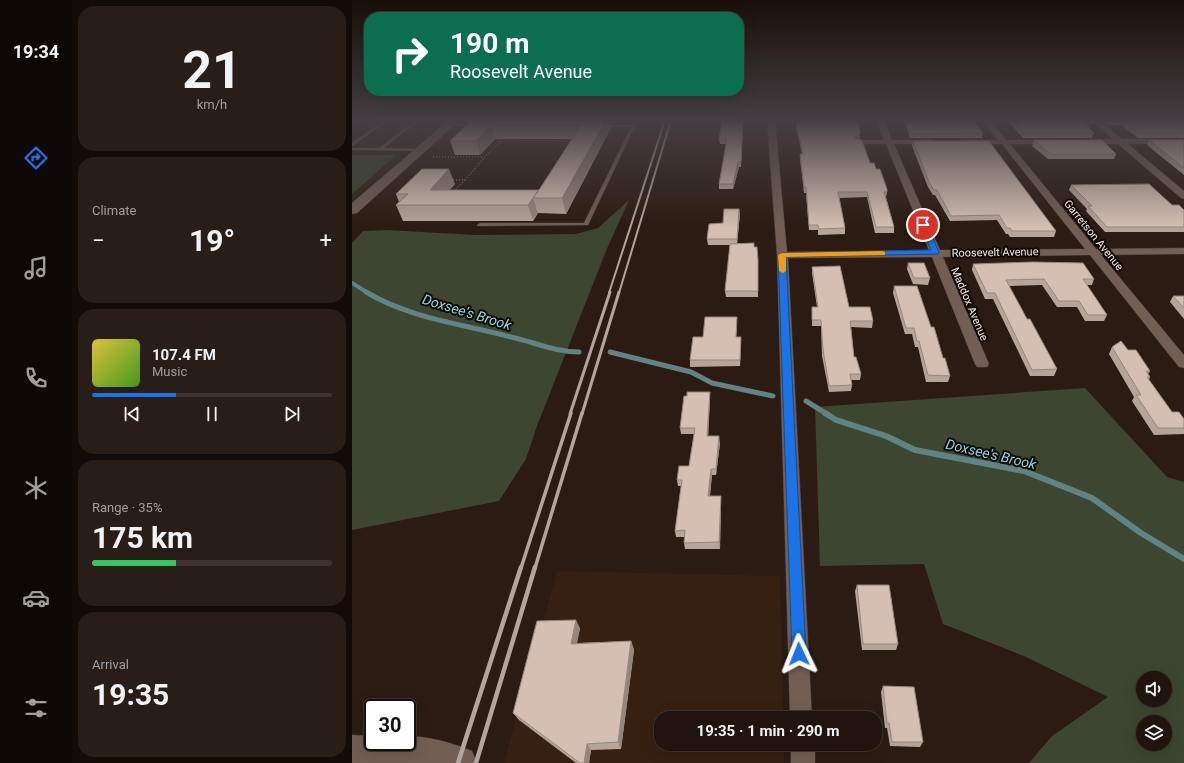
<!DOCTYPE html>
<html lang="en">
<head>
<meta charset="utf-8">
<style>
  :root { --surface:#21140e; --page:#291d17; --text:#f1f3f6; --muted:#a29e9e; --line:#3e332e; --accent:#1a73e8 }
  body { margin:0; font-family:Roboto,sans-serif; background:var(--page); color:var(--text); height:100vh; display:flex; flex-direction:column; font-size:15px; white-space:nowrap }
  * { box-sizing:border-box; margin:0 }
  p { font-size:13px; color:var(--muted) }
  .icon { flex:none; width:22px; height:22px; fill:none; stroke:currentColor; stroke-width:2; stroke-linecap:round; stroke-linejoin:round }
  .map { position:relative; flex:1; overflow:hidden }
  .panel { display:flex; flex-direction:column; gap:6px; padding:6px; background:#120b08; width:280px }
  .panel>* { flex:none }
  .top-card { position:absolute; left:12px; top:12px; width:380px; height:84px; border-radius:16px; box-shadow:0 4px 16px #0002,0 0 0 1px var(--line); background:#0b6e4f; color:#fff; overflow:hidden }
  .controls { position:absolute; left:784px; top:671px; display:grid; gap:8px }
  .controls a { display:grid; place-items:center; width:36px; height:36px; border-radius:50%; background:var(--surface); box-shadow:0 4px 16px #0002,0 0 0 1px var(--line); font-size:20px }
  .speed { position:absolute; left:12px; top:699px; display:flex; gap:8px; font-size:20px; font-weight:700; text-align:center }
  .speed>* { display:grid; place-content:center; width:52px; height:52px; border-radius:50%; background:var(--surface); box-shadow:0 4px 16px #0002,0 0 0 1px var(--line); line-height:1 }
  .speed .limit { border:2px solid #111; border-radius:6px; background:#fff; color:#111 }
  .pin { position:absolute; display:grid; place-items:center; width:34px; height:34px; color:#fff; margin:-17px; border:2px solid #fff; border-radius:50%; box-shadow:0 1px 4px #0007 }
  .me { position:absolute; width:44px; margin:-22px; rotate:358deg; stroke-linejoin:round; filter:drop-shadow(0 0 3px #0008) }
  .turn { display:flex; align-items:center; gap:14px; height:84px; padding:0 20px; font-size:18px }
  .turn .icon { width:52px; height:52px; stroke-width:2.5 }
  .turn b { display:block; font-size:28px; line-height:34px }
  .big { font-size:30px; font-weight:700; line-height:1.1 }
  .panel .widget { flex:1; display:flex; flex-direction:column; justify-content:center; gap:6px; min-width:0; padding:0 14px; border-radius:16px; background:var(--page) }
  .panel .dial { align-items:center; gap:0 }
  .dial b { font-size:52px; line-height:1 }
  .song { display:flex; align-items:center; gap:12px }
  .cover { width:48px; height:48px; border-radius:6px; background:linear-gradient(135deg,hsl(50 70% 55%),hsl(100 70% 35%)) }
  .played { height:4px; border-radius:2px; background:linear-gradient(90deg,var(--accent) 35%,var(--line) 35%) }
  .keys { display:flex; justify-content:space-around; direction:ltr }
  .heat { display:flex; justify-content:space-between; align-items:center; font-size:22px; direction:ltr }
  .charge { height:6px; border-radius:3px; background:linear-gradient(90deg,#34c759 35%,var(--line) 0) }
  .trip { position:absolute; left:302px; top:711px; width:228px; height:40px; border-radius:16px; background:var(--surface); box-shadow:0 4px 16px #0002,0 0 0 1px var(--line); font-weight:700; line-height:40px; text-align:center }
  main { display:flex; flex:1; min-height:0 }
  .menu { display:flex; flex-direction:column; width:72px; justify-content:space-around; align-items:center; background:#0d0806; color:var(--muted) }
  .menu .icon { width:28px; height:28px }
  .menu .selected { color:var(--accent) }
  .menu b { font-size:18px; color:var(--text) }
  .map>svg:first-child { display:block }
</style>
</head>
<body>
<main>
<nav class="menu">
<b>19:34</b>
<svg class="icon selected" aria-label="directions" viewBox="0 0 24 24"><path d="M12 3l9 9-9 9-9-9zM9 14v-3h6M13 9l2 2-2 2"/></svg>
<svg class="icon" aria-label="music" viewBox="0 0 24 24"><path d="M9 18V5l10-2v13"/><circle cx="6" cy="18" r="3"/><circle cx="16" cy="16" r="3"/></svg>
<svg class="icon" aria-label="phone" viewBox="0 0 24 24"><path d="M5 4h4l2 5-3 2q2 4 5 5l2-3 5 2v4C11 20 4 13 5 4z"/></svg>
<svg class="icon" aria-label="climate" viewBox="0 0 24 24"><path d="M12 3v18M4 7l16 10M4 17L20 7"/></svg>
<svg class="icon" aria-label="car" viewBox="0 0 24 24"><path d="M5 17H2v-5l4-1 3-4h7l3 4 3 1v5h-3M9 17h6M6 11h13"/><circle cx="7" cy="17" r="2"/><circle cx="17" cy="17" r="2"/></svg>
<svg class="icon" aria-label="filters" viewBox="0 0 24 24"><path d="M4 7h16M4 17h16"/><circle cx="9" cy="7" r="2"/><circle cx="15" cy="17" r="2"/></svg>
</nav>
<section class="panel">
<div class="widget dial"><b>21</b><p>km/h</p></div>
<div class="widget"><p>Climate</p>
<div class="heat"><a>−</a><b class="big">19°</b><a>+</a></div>
</div>
<div class="widget">
<div class="song"><i class="cover"></i><div><b>107.4 FM</b><p>Music</p></div></div>
<div class="played"></div>
<div class="keys"><svg class="icon" aria-label="previous" viewBox="0 0 24 24"><path d="M18 5L8 12l10 7zM5 5v14"/></svg><svg class="icon" aria-label="pause" viewBox="0 0 24 24"><path d="M8 5v14M16 5v14"/></svg><svg class="icon" aria-label="next" viewBox="0 0 24 24"><path d="M6 5l10 7-10 7zM19 5v14"/></svg></div>
</div>
<div class="widget"><p>Range · 35%</p><b class="big">175 km</b><div class="charge"></div></div>
<div class="widget"><p>Arrival</p><b class="big">19:35</b></div>
</section>
<div class="map">
<svg width="832" height="763" viewBox="0 0 832 763">
  <rect width="100%" height="100%" fill="#2c1b12"/>
  <path fill="#362012" d="M205,571L428,576L431,718H309V744H432V763H152Z"/>
  <path fill="#312417" d="M0,120H94L0,201Z"/>
  <g fill="#3c4630" fill-rule="evenodd">
    <path d="M0,155H44L0,194Z"/>
    <path d="M277,200L254,251L185,426L174,459L147,501L0,530V243L11,231L35,230L124,235L224,234L246,228Z"/>
    <path d="M733,388L815,477L832,482V763H677L700,736L756,697L674,657L591,624L572,564L468,566L463,407ZM791,678H813V700H791ZM791,722H813V744H791Z"/>
  </g>
  <g fill="none" stroke-linecap="round" stroke-linejoin="round">
    <path stroke="#608385" stroke-width="4" d="M0,283L16,293"/>
    <g stroke="#608385" stroke-width="5">
      <path d="M14,292C57,318 111,324 159,337C182,342 203,352 227,352"/>
      <path d="M258,352L339,372L360,383L421,396"/>
      <path d="M454,401L475,414"/>
    </g>
    <path stroke="#608385" stroke-width="6" d="M473,413L484,420L534,436L563,450L672,471L740,498L789,533L832,559"/>
    <defs>
      <g id="lane">
        <path d="M2,120H6L0,124V121Z"/>
        <path d="M33,120H37L0,146V143Z"/>
        <path d="M64,120H68L32,148L69,149L71,150L70,151L0,150V148H27Z"/>
        <path d="M96,124H124L126,125L124,126H97L95,125Z"/>
        <path d="M251,125H281L283,126L236,225L126,226L125,225L128,223H232L279,127H250L249,126Z"/>
      </g>
      <g id="street">
        <path d="M415,120H423L435,252L577,250L534,144H507L503,142L507,140H532L524,120H532L540,140H580L584,142L580,144H542L588,250L733,249L650,144H615V140H646L630,120H638L654,140H703V144H658L744,249L832,248V254L749,255L832,355V368L827,367L738,255L591,257L637,364L635,367H625L623,364L580,257L436,258L460,718H438L425,255Z"/>
        <path d="M739,120H747L770,139H832V143L776,144L832,191V199L829,198L766,144H729V140H732L761,139Z"/>
        <rect x="439" y="744" width="24" height="19"/>
      </g>
      <g id="secondary">
        <path d="M97,120H108L5,213L0,214V203Z"/>
        <path d="M0,735L21,736V742H55V736C76,736 101,743 120,751L125,763H0Z"/>
      </g>
    </defs>
    <use href="#lane" stroke="#443832" stroke-width="1"/>
    <use href="#street" stroke="#443832" stroke-width="1"/>
    <use href="#secondary" stroke="#443832" stroke-width="1"/>
    <g stroke="#7d6e66" stroke-width="1.5" stroke-dasharray="1 2" stroke-linecap="butt">
      <path d="M81,157H133L148,142L156,140L221,141"/>
      <path d="M98,180H113L102,191"/>
      <path d="M113,180L132,158"/>
    </g>
    <use href="#lane" fill="#725e53" fill-rule="evenodd"/>
    <use href="#street" fill="#725e53" fill-rule="evenodd"/>
    <use href="#secondary" fill="#725e53" fill-rule="evenodd"/>
    <g stroke="#b2a59d" stroke-width="2">
      <path d="M257,293L313,120"/>
      <path d="M267,293L319,120"/>
    </g>
    <g stroke="#b2a59d" stroke-width="3">
      <path d="M218,414L258,292"/>
      <path d="M230,414L267,292"/>
    </g>
    <g stroke="#b2a59d" stroke-width="3.5">
      <path d="M169,568L219,413"/>
      <path d="M183,568L230,413"/>
    </g>
    <g stroke="#b2a59d" stroke-width="4.5">
      <path d="M106,763L169,567"/>
      <path d="M124,763L183,567"/>
    </g>
  </g>
  <g fill="#b7a499">
    <path d="M120,120H264L262,123H258L259,128L214,214L186,213L181,221H51L44,205L47,202L44,194L103,184L97,190H187L220,139H143L128,155H103L98,141Z"/>
    <path d="M391,120L389,167H387L381,189H367V184L374,144H368L367,139Z"/>
    <path d="M446,120H505L508,138L507,139L518,163L524,169L535,192L534,197L542,227V233H523L515,197L487,198L493,228V234L466,235V230H457L454,193H452L448,159V154H450L444,127V122H446Z"/>
    <path d="M552,120H620L631,133L630,138H558Z"/>
    <path d="M655,120H743L742,124H734L742,133L740,138H671Z"/>
    <path d="M749,120H832V138H786L769,125H755Z"/>
    <path d="M682,140L764,154L762,159H696L680,146Z"/>
    <path d="M797,140H832V175L795,145Z"/>
    <path d="M561,141L704,231L702,237H658L656,234H654L645,220L598,221L583,195H581L576,187L560,146Z"/>
    <path d="M719,185L820,205L832,210V232H753L734,211L735,209L717,190Z"/>
    <path d="M387,209L388,214L385,243L402,247L406,260V297H374L373,291L378,245H356L355,239Z"/>
    <path d="M556,263L578,278L576,285L561,284L555,269Z"/>
    <path d="M621,264L742,279L740,285H735L755,315L752,321H733L725,307H705L690,285L657,286L675,319L705,369L702,376H678L641,299H633L620,270Z"/>
    <path d="M460,267L497,307L521,321L520,328L499,327L502,357L509,374L508,380H499L500,385L499,391L477,392L470,356L469,326H460V307H465L460,273Z"/>
    <path d="M542,286L579,327L591,358L598,376L596,382H574L566,347H563L560,334H553L541,293Z"/>
    <path d="M821,296H832V319L818,302Z"/>
    <path d="M385,324L384,337H389L388,366L338,367V360L351,337Z"/>
    <path d="M760,347L776,350L798,371L796,374L798,377L797,380L820,412L832,419V434L802,435L780,401L782,397L757,354Z"/>
    <path d="M335,396L358,398L356,436L368,443L364,475H360L358,496H369V503L368,549H333L332,543L333,537H324L323,531L329,486H326L325,480L337,466L342,434H329L328,428Z"/>
    <path d="M505,585L546,644L544,650H510L503,591Z"/>
    <path d="M228,628L225,643L279,641L282,650L269,749L239,750L237,763H224L167,720L161,713Z"/>
    <path d="M531,686L571,742L568,747L538,746L535,728H533L529,692Z"/>
  </g>
  <g fill="#95867d">
    <path d="M254,120H258L259,128L214,214L210,198Z"/>
    <path d="M139,125L143,139L128,155L124,141Z"/>
    <path d="M508,134V138L502,143V138Z"/>
    <path d="M386,162L387,167L381,189V184Z"/>
    <path d="M97,169L103,184L84,205L78,190Z"/>
    <path d="M186,191L181,198L186,213L181,221L176,205Z"/>
    <path d="M387,209L388,214L385,245V239Z"/>
    <path d="M389,337V344L388,366V360Z"/>
    <path d="M358,392V398L356,442L355,436Z"/>
    <path d="M367,436L368,443L364,475V469Z"/>
    <path d="M359,469L360,475L357,503L356,496Z"/>
    <path d="M369,496V503L368,549L367,542Z"/>
    <path d="M224,620L228,628L223,652L219,644Z"/>
    <path d="M279,641L282,650L269,749L266,742Z"/>
    <path d="M235,744L239,750L237,763H232Z"/>
  </g>
  <g fill="#d5bfb2" stroke="#95867d">
    <path d="M120,120H254L210,198H181L186,191L176,205H44L56,194H44L70,169H97L78,190H187L229,125H139L124,141H98Z"/>
    <path d="M370,120H391L389,162H386L381,184H367L375,139H367Z"/>
    <path d="M446,120H505L508,130V134L502,138L510,140L518,163H522L524,169H528L535,189V192H532L542,227H524L515,192H486L493,228L467,229L466,225H457L454,187H452L448,154H451L444,122H446Z"/>
    <path d="M554,120H620L631,133L559,134Z"/>
    <path d="M661,120H730L742,133H673Z"/>
    <path d="M757,120H832V133H788L771,120Z"/>
    <path d="M682,140H750L764,154H698Z"/>
    <path d="M797,140H832V168Z"/>
    <path d="M561,141H637L704,231H660L658,228H655L647,215L599,216L585,190H582L577,182Z"/>
    <path d="M797,184L820,205H827L832,210V227H755L736,206H740L719,185Z"/>
    <path d="M372,209H387L385,239H355L357,224L371,223Z"/>
    <path d="M402,243V247H405L406,260V291H373L378,244Z"/>
    <path d="M681,262L731,263L742,279H731L755,315H736L727,301H707L692,279L654,280L675,319H678L705,369L680,370L643,293H635L621,264Z"/>
    <path d="M556,263H572L578,278H562Z"/>
    <path d="M488,266L497,307H518L521,321H498L502,357H504L509,374H498L500,385L477,386L471,349L469,320H460V307H466L460,267Z"/>
    <path d="M542,286H565L579,327H582L591,358H593L598,376L576,375L567,341H565L562,328H554Z"/>
    <path d="M821,296H832V308Z"/>
    <path d="M353,317H385L384,337H389L388,360H338L341,337H351Z"/>
    <path d="M769,341L776,350H784L798,371H794L798,377H795L820,412H827L832,419V428H806L784,395H789L760,347Z"/>
    <path d="M335,392H358L355,436H367L364,469H359L356,496H369L367,542L332,543L333,530L323,531L330,480H325L327,466H337L343,428H328L332,396H335Z"/>
    <path d="M505,585H537L546,644H511Z"/>
    <path d="M224,620L219,644L279,641L266,742L235,744L232,763H228L161,713L185,621Z"/>
    <path d="M531,686L562,687L571,742H540L537,723H535Z"/>
  </g>
  <linearGradient id="sky" x2="0" y2="1"><stop stop-color="#180f0a"/><stop offset="0.53" stop-color="#453f44"/><stop offset="1" stop-color="#453f44" stop-opacity="0"/></linearGradient>
  <rect width="832" height="227" fill="url(#sky)"/>
  <path fill="#1a73e8" stroke="#114b97" d="M571,223L575,225L587,252L586,254L434,257L454,654L452,659L447,661L442,659L440,654L426,255L430,253L579,250L568,225Z"/>
  <path fill="#f59e0b" d="M530,251L533,252V255L434,257V271L431,273L427,271L426,255L430,253Z"/>
  <g text-anchor="middle" stroke-width="4" stroke-linejoin="round" paint-order="stroke">
    <g font-size="11" fill="#f4e9e2" stroke="#0f0805">
      <text transform="translate(742 235) rotate(51)" y="4">Garretson Avenue</text>
      <text transform="translate(643 252) rotate(-1)" y="4">Roosevelt Avenue</text>
      <text transform="translate(618 304) rotate(67)" y="4">Maddox Avenue</text>
    </g>
    <g font-size="14" font-style="italic" fill="#83dce7" stroke="#0f0805">
      <text transform="translate(115 312) rotate(17)" y="5">Doxsee's Brook</text>
      <text transform="translate(639 454) rotate(13)" y="5">Doxsee's Brook</text>
    </g>
  </g>
</svg>
<div class="controls">
<a><svg class="icon" aria-label="sound" viewBox="0 0 24 24"><path d="M4 9h4l5-4v14l-5-4H4zM17 9q2 3 0 6"/></svg></a>
<a><svg class="icon" aria-label="layers" viewBox="0 0 24 24"><path d="M12 4l9 5-9 5-9-5zM3 14l9 5 9-5"/></svg></a>
</div>
<div class="speed"><div class="limit">30</div></div>
<div class="pin" style="left:571px;top:225px;background:#d93025"><svg class="icon" aria-label="arrive" viewBox="0 0 24 24"><path d="M6 21V4h12l-3 4 3 4H6"/></svg></div>
<svg class="me" style="left:447px;top:654px" viewBox="-20 -20 40 40"><path d="M0-17L14 15 0 8-14 15z" fill="#1a73e8" stroke="#fff" stroke-width="4"/></svg>
<div class="trip">19:35 · 1 min · 290 m</div>
<div class="top-card">
<div class="turn"><svg class="icon" aria-label="right" viewBox="0 0 24 24"><path d="M7 20v-9h11M14 6l5 5-5 5"/></svg><div><b>190 m</b>Roosevelt Avenue</div></div>
</div>
</div>
</main>
</body>
</html>
